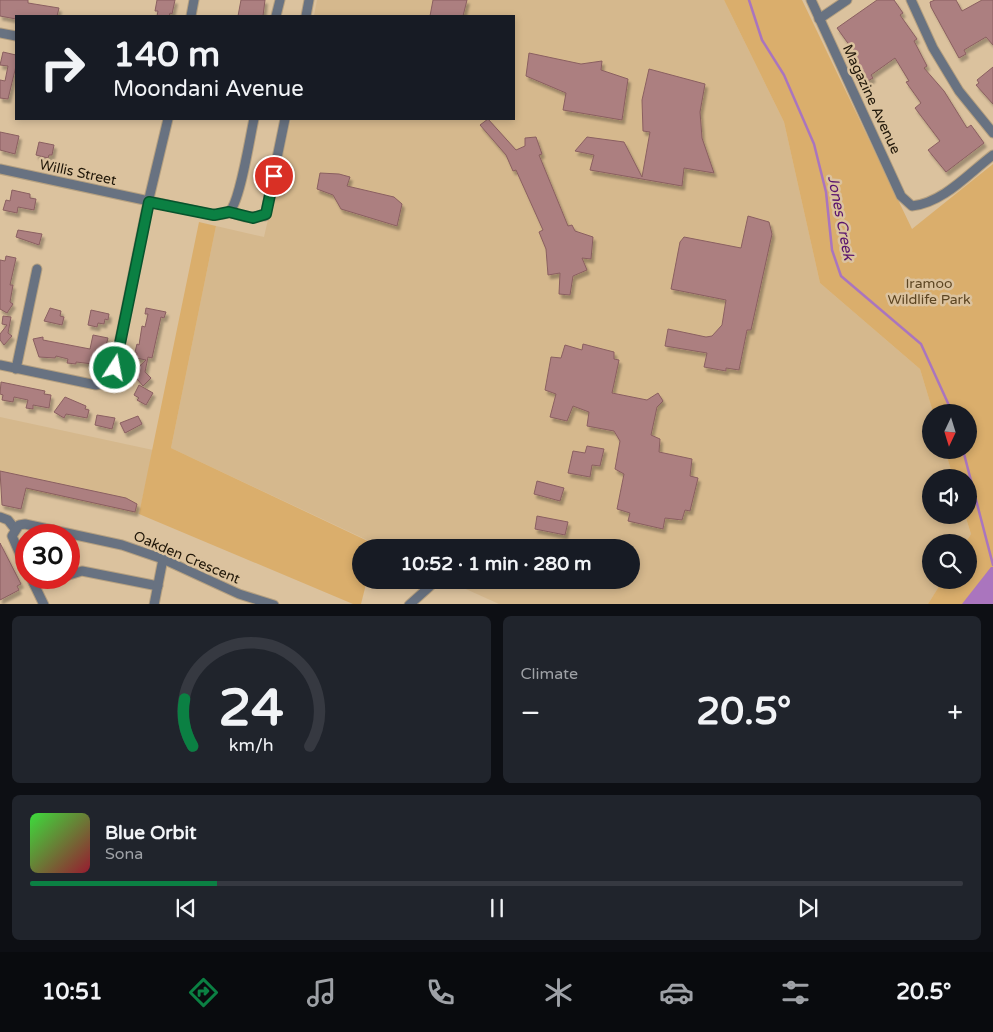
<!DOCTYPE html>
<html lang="en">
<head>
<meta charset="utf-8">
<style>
  :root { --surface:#171b24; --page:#20242c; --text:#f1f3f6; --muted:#9ea1a6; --line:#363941; --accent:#0b8043 }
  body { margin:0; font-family:"Varela Round",sans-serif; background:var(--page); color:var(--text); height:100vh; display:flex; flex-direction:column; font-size:19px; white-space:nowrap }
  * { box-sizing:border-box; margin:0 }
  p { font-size:16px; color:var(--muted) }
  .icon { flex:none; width:28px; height:28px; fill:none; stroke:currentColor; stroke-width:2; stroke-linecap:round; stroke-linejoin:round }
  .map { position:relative; height:604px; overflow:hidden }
  .panel { display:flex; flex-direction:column; gap:12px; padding:12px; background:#0d0f14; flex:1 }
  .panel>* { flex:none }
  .top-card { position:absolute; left:15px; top:15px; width:500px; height:105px; border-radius:0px; box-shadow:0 2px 8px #0003; background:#171b24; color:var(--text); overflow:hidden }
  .needle { width:32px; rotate:184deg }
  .tools { position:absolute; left:922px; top:404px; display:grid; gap:10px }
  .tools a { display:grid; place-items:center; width:55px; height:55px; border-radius:50%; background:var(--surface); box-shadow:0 2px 8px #0003; font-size:25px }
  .speed { position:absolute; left:15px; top:524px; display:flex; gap:10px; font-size:25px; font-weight:700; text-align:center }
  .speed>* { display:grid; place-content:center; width:65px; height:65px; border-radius:50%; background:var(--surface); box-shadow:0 2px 8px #0003; line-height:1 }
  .speed .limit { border:8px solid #d22; background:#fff; color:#111 }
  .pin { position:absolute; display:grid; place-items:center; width:42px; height:42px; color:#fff; margin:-21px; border:2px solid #fff; border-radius:50%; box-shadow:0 1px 5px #0007 }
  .me { position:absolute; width:55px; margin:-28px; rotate:11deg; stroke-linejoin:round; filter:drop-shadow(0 0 4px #0008) }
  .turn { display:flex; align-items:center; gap:18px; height:105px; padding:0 15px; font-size:22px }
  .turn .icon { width:65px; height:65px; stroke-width:2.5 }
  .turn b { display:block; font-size:35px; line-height:42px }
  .big { font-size:38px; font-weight:700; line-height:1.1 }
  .panel .card { flex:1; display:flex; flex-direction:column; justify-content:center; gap:8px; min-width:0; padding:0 18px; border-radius:8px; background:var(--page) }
  .panel .dial { align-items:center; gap:0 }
  .dial svg { height:130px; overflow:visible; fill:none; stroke:var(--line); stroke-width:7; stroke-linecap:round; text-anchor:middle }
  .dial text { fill:var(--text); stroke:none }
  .song { display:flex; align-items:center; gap:15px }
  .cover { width:60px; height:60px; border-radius:8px; background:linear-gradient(135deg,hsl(120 70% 55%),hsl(350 70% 35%)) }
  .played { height:5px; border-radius:2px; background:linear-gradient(90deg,var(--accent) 20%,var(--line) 20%) }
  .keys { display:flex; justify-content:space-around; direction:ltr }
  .heat { display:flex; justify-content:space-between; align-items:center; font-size:28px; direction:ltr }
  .panel .tiles { flex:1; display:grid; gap:12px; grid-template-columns:1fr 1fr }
  .card:last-child { grid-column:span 2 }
  .trip { position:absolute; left:352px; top:539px; width:288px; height:50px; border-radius:25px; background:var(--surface); box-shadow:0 2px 8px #0003; font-weight:700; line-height:50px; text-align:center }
  .tab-bar { display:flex; height:80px; justify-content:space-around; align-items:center; background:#090b0e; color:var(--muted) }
  .tab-bar .icon { width:35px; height:35px }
  .tab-bar .current { color:var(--accent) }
  .tab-bar b { font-size:22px; color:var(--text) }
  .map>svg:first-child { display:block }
</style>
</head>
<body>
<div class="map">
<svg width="993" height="605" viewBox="0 0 993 605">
  <defs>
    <filter id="shadow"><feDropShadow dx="2.5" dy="4" stdDeviation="1" flood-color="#0004"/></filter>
  </defs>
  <rect width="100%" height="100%" fill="#dbc29e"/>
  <g fill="#d5b88d">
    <path d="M317,0H724L784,122L820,283L920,369L933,412H931V450H945L953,477L931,478V515H965L971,534L966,542H931V580H943L928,604H499L446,580H631V548L382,547L171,448L216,226L264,237L291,119H514V16H314Z"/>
    <path d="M0,417L153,450L139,514L0,484Z"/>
  </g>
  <g fill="#daae6c">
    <path d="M724,0H802L912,229L993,164V604H928L943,580H969V542H966L971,534L965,515H969V478L953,477L945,450H969V412H933L920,369L820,283L784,122Z"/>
    <path d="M199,222L216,226L171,448L374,544L373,547L361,548V580H367L361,604H353L139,514Z"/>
  </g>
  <path fill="#aa75be" d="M991,567H993V604H962Z"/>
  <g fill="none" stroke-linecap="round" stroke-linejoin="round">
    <g stroke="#aa75be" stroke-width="2.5">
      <path d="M749,0L762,40L784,75L814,144L826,192L832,250L841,276L921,344L952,412"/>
      <path d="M963,450L993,565"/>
    </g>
  </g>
  <g fill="#ac7f80" stroke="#8a5f60" filter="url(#shadow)">
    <path d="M0,0H28V3L59,8L57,16H16V19L0,16Z"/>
    <path d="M157,0H175L172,14L170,13L169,16H157L158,11H155Z"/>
    <path d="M241,0H265L263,16H238Z"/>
    <path d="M433,0H467L463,16H430Z"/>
    <path d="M877,0H894L903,13L900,15L917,39L914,41L927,66L924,68L944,91L967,128L971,125L984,143L946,172L928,150L940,141L915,108L921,103L906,82L909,81L895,58L871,75L873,78L866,82L852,60V56L855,53L837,28Z"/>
    <path d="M935,0H956L962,11L982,0H993V45L986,37L964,50L966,54L959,58L931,7L930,2Z"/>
    <path d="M3,52L16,55V66L8,99L0,98V80L5,81L8,66L0,65Z"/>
    <path d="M529,53L581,64L602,61L601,70L628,79L622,120L563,110L566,93L526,76Z"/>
    <path d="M993,67V104L976,85L979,83L977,80Z"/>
    <path d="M649,69L705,84L700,112L702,138L714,173L684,168L682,186L590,170L594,155L575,151L587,137L624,142L642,177L650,132L643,131L642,100Z"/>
    <path d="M488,119L516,150L525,146V138L536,137L542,154L539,155L568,226L572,225L575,231L593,237L591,259L582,258L587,270L573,276L570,295L559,294L560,273L548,275L546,249L539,232L543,230L516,170L513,171L506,155L480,125Z"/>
    <path d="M0,132L19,136L15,154L0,150Z"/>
    <path d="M39,142L54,145L52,155H49L48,158L36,155Z"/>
    <path d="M320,173L339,174L350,177L347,186L394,197L402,204L397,226L341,209L333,195L317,189Z"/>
    <path d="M12,190L30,194V198L36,199L34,210L18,207L17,213L3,210L6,200L10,201Z"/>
    <path d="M748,216L769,222L772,234L751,330H747L739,370L726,368V371L704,367L707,353L665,346L668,329L706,337L712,336L722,325L726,300L671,289L680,242L684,237L741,248Z"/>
    <path d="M18,230L42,234L39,245L16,237Z"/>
    <path d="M6,256L16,258L10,285H13L10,302L13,304L7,313L0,309V260L5,261Z"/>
    <path d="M50,308L61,311L60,316L64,317L62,325L44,321Z"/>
    <path d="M146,308L166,312L164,318L161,317L152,358L148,357L145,372L151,378L143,386L132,373L146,360L136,358L137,353L135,352L137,344L139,345L142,326L145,327L148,314H145Z"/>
    <path d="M91,310L109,314L108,320L105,319L104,324L98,323L97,327L88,325Z"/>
    <path d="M3,316L11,317L8,333L12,336L4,345L0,340V334L7,325L2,324Z"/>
    <path d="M93,335L108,338L101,365L76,362V364L67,363L68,359L56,356L55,358L39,357L33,339L43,337V340L90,349Z"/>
    <path d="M583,344L614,352V359L619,360L612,393L647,400L658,393L663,401L657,407L651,435L660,439L659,452L692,459L690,476L698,478L690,511L685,510L682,520L665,518L663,529L628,521L630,513L617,509L624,474L615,469L620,441L614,431L587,426L589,412L573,406L567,421L550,417L556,394L545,390L551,357L561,358L565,345L582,350Z"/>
    <path d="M1,382L45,391L44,394L51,395L49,408L33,405V409L26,408L28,400L14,397L13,402L2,400L3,395L0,394Z"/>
    <path d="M139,385L153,393L146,405L137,400L139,398L134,395Z"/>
    <path d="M65,397L86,406L85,409L89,410L87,418L66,414L64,418L54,412Z"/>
    <path d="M97,415L115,418L112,429L95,425Z"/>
    <path d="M138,416L142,424L125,433L120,423Z"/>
    <path d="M587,446L604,449L600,466L592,465L590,477L568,473L573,451L585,453Z"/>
    <path d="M0,471L126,498L137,504L135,512L26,488L21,509L2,505Z"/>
    <path d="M537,481L564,488L560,501L534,494Z"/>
    <path d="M537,516L568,522L565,535L535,529Z"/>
    <path d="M0,543L21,584L17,586L19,590L0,600Z"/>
  </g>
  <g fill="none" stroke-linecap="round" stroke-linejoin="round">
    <defs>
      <g id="street">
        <path d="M811,0L901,196L912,206C943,203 969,173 993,155"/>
        <path d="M911,0L933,48L959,91L993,133"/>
        <path d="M191,16L194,0"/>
        <path d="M276,16L280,0"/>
        <path d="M306,16L309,0"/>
        <path d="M819,19L847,0"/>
        <path d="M0,33L16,36"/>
        <path d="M0,169L214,215C219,215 224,215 229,212C240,203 250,136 254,119"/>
        <path d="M229,212L245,217L265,216L285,119"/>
        <path d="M0,365L96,385L108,383L112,378L146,211L168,119"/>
        <path d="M16,369L37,269"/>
        <path d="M0,517L8,520L15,529"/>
        <path d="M26,568L12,536L19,525L25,524L122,545L163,559L239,594L274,605"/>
        <path d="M69,575L82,571L158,586"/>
        <path d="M31,578L44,605"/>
        <path d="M34,584L59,578"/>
        <path d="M154,605L163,559"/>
        <path d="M409,605L437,580"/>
      </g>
    </defs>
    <use href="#street" stroke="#b5a080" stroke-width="11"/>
    <use href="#street" stroke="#687281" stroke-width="9"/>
  </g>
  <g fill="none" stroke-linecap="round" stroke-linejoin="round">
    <defs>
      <path id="route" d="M115,368L149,202L214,215L229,212L253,218L266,214L274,176"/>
    </defs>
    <use href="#route" stroke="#07532c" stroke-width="12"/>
    <use href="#route" stroke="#0b8043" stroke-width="9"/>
  </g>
  <g text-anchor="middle" stroke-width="5" stroke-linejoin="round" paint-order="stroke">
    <g font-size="14" fill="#1f1608" stroke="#dbc29e">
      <text transform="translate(872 99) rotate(65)" y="5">Magazine Avenue</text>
      <text transform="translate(78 172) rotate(12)" y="5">Willis Street</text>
      <text transform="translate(187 557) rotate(23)" y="5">Oakden Crescent</text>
    </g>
    <g font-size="14" fill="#5c4522" stroke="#dbc29e">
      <text x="929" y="288">Iramoo<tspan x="929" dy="16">Wildlife Park</tspan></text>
    </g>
    <g font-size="15" font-style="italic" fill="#59146e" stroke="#dbc29e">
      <text transform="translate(841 218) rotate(79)" y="5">Jones Creek</text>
    </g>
  </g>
</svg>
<div class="tools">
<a><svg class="needle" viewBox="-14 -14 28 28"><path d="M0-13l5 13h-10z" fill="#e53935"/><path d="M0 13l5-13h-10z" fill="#9ea1a6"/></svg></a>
<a><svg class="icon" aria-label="sound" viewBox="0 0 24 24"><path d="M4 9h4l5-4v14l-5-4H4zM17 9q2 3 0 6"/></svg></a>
<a><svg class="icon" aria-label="search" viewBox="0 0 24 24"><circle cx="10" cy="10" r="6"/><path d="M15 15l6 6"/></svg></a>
</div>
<div class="speed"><div class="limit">30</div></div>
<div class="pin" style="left:274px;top:176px;background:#d93025"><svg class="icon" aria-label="arrive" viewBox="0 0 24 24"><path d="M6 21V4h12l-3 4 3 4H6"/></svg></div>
<svg class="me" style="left:115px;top:368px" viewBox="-20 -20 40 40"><circle r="17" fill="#0b8043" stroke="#fff" stroke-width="3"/><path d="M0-11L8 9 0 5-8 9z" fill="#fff"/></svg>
<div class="trip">10:52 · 1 min · 280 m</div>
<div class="top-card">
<div class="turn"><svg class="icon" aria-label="right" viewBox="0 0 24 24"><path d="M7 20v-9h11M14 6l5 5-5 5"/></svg><div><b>140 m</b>Moondani Avenue</div></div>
</div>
</div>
<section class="panel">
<div class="tiles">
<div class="card dial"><svg viewBox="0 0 100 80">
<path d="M14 69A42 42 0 1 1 86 69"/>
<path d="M14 69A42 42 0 0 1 9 40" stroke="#0b8043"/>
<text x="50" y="56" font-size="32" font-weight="700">24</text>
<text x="50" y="72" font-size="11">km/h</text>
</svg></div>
<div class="card"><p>Climate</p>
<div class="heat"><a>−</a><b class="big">20.5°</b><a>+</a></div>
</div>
<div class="card">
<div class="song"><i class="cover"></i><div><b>Blue Orbit</b><p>Sona</p></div></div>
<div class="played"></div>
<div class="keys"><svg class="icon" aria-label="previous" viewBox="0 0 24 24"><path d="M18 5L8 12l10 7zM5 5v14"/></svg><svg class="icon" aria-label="pause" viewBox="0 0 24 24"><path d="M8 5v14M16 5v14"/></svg><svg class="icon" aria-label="next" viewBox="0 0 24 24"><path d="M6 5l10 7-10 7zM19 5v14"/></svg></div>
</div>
</div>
</section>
<nav class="tab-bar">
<b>10:51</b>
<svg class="icon current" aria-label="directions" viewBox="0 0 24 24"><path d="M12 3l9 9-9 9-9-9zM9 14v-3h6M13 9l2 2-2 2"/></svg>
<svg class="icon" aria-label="music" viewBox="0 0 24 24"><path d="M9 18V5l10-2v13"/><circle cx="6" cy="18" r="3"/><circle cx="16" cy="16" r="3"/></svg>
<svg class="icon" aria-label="phone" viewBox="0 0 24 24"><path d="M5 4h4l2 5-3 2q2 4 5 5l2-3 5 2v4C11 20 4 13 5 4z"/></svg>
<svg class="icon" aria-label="climate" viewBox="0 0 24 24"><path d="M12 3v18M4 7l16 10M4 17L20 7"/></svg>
<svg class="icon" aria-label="car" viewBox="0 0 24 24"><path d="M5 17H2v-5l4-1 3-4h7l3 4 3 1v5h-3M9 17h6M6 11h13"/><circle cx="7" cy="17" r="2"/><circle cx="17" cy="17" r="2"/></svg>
<svg class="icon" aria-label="filters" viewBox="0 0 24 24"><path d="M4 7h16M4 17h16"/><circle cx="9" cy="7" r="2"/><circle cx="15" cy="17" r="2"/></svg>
<b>20.5°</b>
</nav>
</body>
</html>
